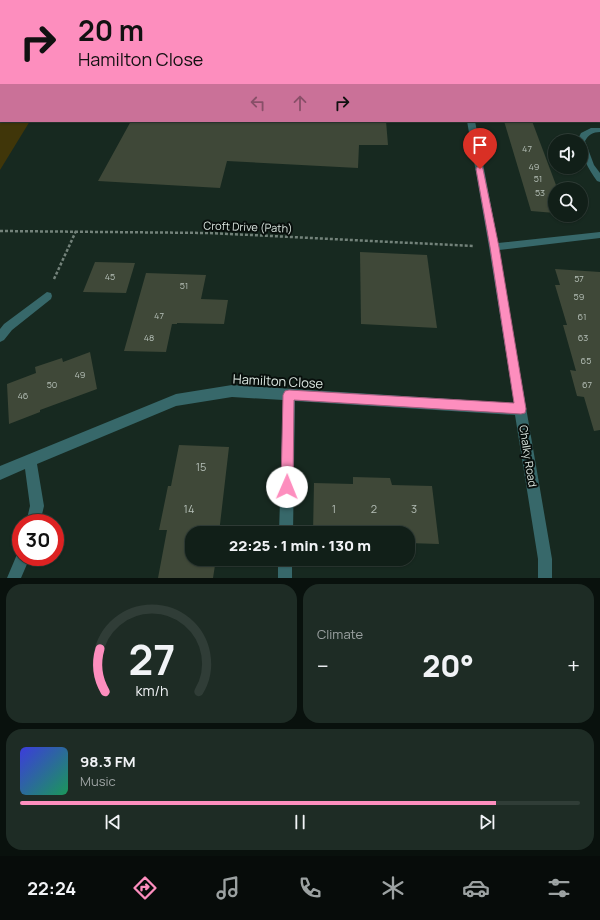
<!DOCTYPE html>
<html lang="en">
<head>
<meta charset="utf-8">
<style>
  :root { --surface:#111f18; --page:#1e2c25; --text:#f1f3f6; --muted:#9ca2a2; --line:#303d37; --accent:#fd8ebe }
  body { margin:0; font-family:Manrope,sans-serif; background:var(--page); color:var(--text); height:100vh; display:flex; flex-direction:column; font-size:15px; white-space:nowrap }
  * { box-sizing:border-box; margin:0 }
  p { font-size:13px; color:var(--muted) }
  .icon { flex:none; width:22px; height:22px; fill:none; stroke:currentColor; stroke-width:2; stroke-linecap:round; stroke-linejoin:round }
  .map { position:relative; height:578px; overflow:hidden }
  .details { display:flex; flex-direction:column; gap:6px; padding:6px; background:#09110d; flex:1 }
  .details>* { flex:none }
  .banner { position:absolute; left:0px; top:0px; width:600px; height:122px; box-shadow:0 1px 3px #0004,0 0 0 1px var(--line); background:#fd8ebe; color:#111; overflow:hidden }
  .buttons { position:absolute; left:548px; top:134px; display:grid; gap:8px }
  .buttons a { display:grid; place-items:center; width:40px; height:40px; border-radius:50%; background:var(--surface); box-shadow:0 1px 3px #0004,0 0 0 1px var(--line); font-size:20px }
  .speed { position:absolute; left:12px; top:514px; display:flex; gap:8px; font-size:20px; font-weight:700; text-align:center }
  .speed>* { display:grid; place-content:center; width:52px; height:52px; border-radius:50%; background:var(--surface); box-shadow:0 1px 3px #0004,0 0 0 1px var(--line); line-height:1 }
  .speed .limit { border:6px solid #d22; background:#fff; color:#111 }
  .pin { position:absolute; display:grid; place-items:center; width:34px; height:34px; color:#fff; margin:-41px -17px; border-radius:50% 50% 50% 0; rotate:-45deg; box-shadow:0 0 4px #0007 }
  .pin .icon { rotate:45deg }
  .me { position:absolute; width:44px; margin:-22px; rotate:1deg; stroke-linejoin:round; filter:drop-shadow(0 0 3px #0008) }
  .turn { display:flex; align-items:center; gap:14px; height:84px; padding:0 12px; font-size:18px }
  .turn .icon { width:52px; height:52px; stroke-width:2.5 }
  .turn b { display:block; font-size:28px; line-height:34px }
  .lanes { display:flex; align-items:center; height:38px; padding:0 12px; background:#0003; justify-content:center; gap:20px; direction:ltr }
  .lanes .off { opacity:.35 }
  .big { font-size:30px; font-weight:800; line-height:1.1 }
  .details .tile { flex:1; display:flex; flex-direction:column; justify-content:center; gap:6px; min-width:0; padding:0 14px; border-radius:16px; background:var(--page) }
  .details .dial { align-items:center; gap:0 }
  .dial svg { height:104px; overflow:visible; fill:none; stroke:var(--line); stroke-width:7; stroke-linecap:round; text-anchor:middle }
  .dial text { fill:var(--text); stroke:none }
  .song { display:flex; align-items:center; gap:12px }
  .cover { width:48px; height:48px; border-radius:6px; background:linear-gradient(135deg,hsl(240 70% 55%),hsl(150 70% 35%)) }
  .played { height:4px; border-radius:2px; background:linear-gradient(90deg,var(--accent) 85%,var(--line) 85%) }
  .keys { display:flex; justify-content:space-around; direction:ltr }
  .heat { display:flex; justify-content:space-between; align-items:center; font-size:22px; direction:ltr }
  .details .tiles { flex:1; display:grid; gap:6px; grid-template-columns:1fr 1fr }
  .tile:last-child { grid-column:span 2 }
  .trip { position:absolute; left:185px; top:526px; width:230px; height:40px; border-radius:16px; background:var(--surface); box-shadow:0 1px 3px #0004,0 0 0 1px var(--line); font-weight:800; line-height:40px; text-align:center }
  .menu { display:flex; height:64px; justify-content:space-around; align-items:center; background:#070c0a; color:var(--muted) }
  .menu .icon { width:28px; height:28px }
  .menu .on { color:var(--accent) }
  .menu b { font-size:18px; color:var(--text) }
  .map>svg:first-child { display:block }
</style>
</head>
<body>
<div class="map">
<svg width="600" height="578" viewBox="0 0 600 578">
  <rect width="100%" height="100%" fill="#172920"/>
  <g fill="#403609">
    <path d="M0,0H112L1,1L0,59Z"/>
    <path d="M457,0H600V115L599,1Z"/>
    <path d="M0,63L1,121H30L0,170Z"/>
  </g>
  <g fill="#3f4838">
    <path d="M131,121H386L388,145H359L358,168L227,161L220,188L98,181Z"/>
    <path d="M504,121H532L556,185L555,213L531,211Z"/>
    <path d="M360,252L427,255L437,328L361,324Z"/>
    <path d="M95,262L135,263L126,293L83,292Z"/>
    <path d="M555,269L600,272V430L594,431L584,397L577,396L570,370L576,371L563,325H567L555,285H560Z"/>
    <path d="M146,273L206,275L201,299L228,300L224,324L177,323V324H172L166,352L124,351Z"/>
    <path d="M90,352L97,389L40,410V412L9,424L7,384L36,373L35,367L62,358L63,362Z"/>
    <path d="M179,445L229,447L219,533H192V559H216L213,578H158L167,530H159L168,486H171Z"/>
    <path d="M353,477L390,478L392,485L432,486L439,544L408,543V533H313L314,483L353,484Z"/>
  </g>
  <g fill="none" stroke-linecap="round" stroke-linejoin="round">
    <g stroke="#73827a" stroke-width="2.5" stroke-dasharray="3 2" stroke-linecap="butt">
      <path d="M0,231L210,233L473,246"/>
      <path d="M54,279L76,231"/>
    </g>
    <g fill="#37686a" fill-rule="evenodd">
      <rect x="400" y="0" width="6" height="1"/>
      <rect x="440" y="0" width="6" height="1"/>
      <path d="M467,121H475L498,243L600,232V238L499,250L552,559V578H538V559L515,415L295,401L293,533H279L283,400L232,397L176,406L37,464L44,506L40,523H26L30,506L25,469L0,480V466L176,394L232,385L514,403L489,247Z"/>
      <path d="M591,128H600V132C593,132 588,135 585,141L594,165L600,173V182L597,181C588,168 581,157 581,141H577L581,133Z"/>
      <path d="M47,292L51,293L52,296L51,299L12,330L4,340L0,342V329L4,324Z"/>
      <path d="M21,551V557H30L21,578H7L18,552Z"/>
      <rect x="278" y="559" width="14" height="19"/>
    </g>
  </g>
  <path fill="#fd8ebe" stroke="#a45c7c" d="M477,167H482L483,169L499,247L526,409L525,413L521,414L294,400L293,487L291,491L287,493L283,491L281,487L283,395L285,391L289,390L514,403L490,247L476,169Z"/>
  <g text-anchor="middle" stroke-width="4" stroke-linejoin="round" paint-order="stroke">
    <g font-size="9" fill="#b5bfb7">
      <text x="527" y="152">47</text>
      <text x="534" y="170">49</text>
      <text x="538" y="182">51</text>
      <text x="540" y="196">53</text>
      <text x="110" y="280">45</text>
      <text x="579" y="282">57</text>
      <text x="184" y="289">51</text>
      <text x="579" y="300">59</text>
      <text x="159" y="319">47</text>
      <text x="582" y="320">61</text>
      <text x="149" y="341">48</text>
      <text x="583" y="341">63</text>
      <text x="586" y="364">65</text>
      <text x="80" y="378">49</text>
      <text x="52" y="388">50</text>
      <text x="587" y="388">67</text>
      <text x="23" y="399">46</text>
    </g>
    <g font-size="11" fill="#dce7e1" stroke="#080f0c">
      <text transform="translate(248 227) rotate(2)" y="4">Croft Drive (Path)</text>
      <text transform="translate(528 456) rotate(81)" y="4">Chalky Road</text>
    </g>
    <g font-size="11" fill="#b5bfb7">
      <text x="201" y="471">15</text>
      <text x="189" y="513">14</text>
      <text x="334" y="513">1</text>
      <text x="374" y="513">2</text>
      <text x="414" y="513">3</text>
    </g>
    <g font-size="13" fill="#dce7e1" stroke="#080f0c">
      <text transform="translate(278 381) rotate(3)" y="5">Hamilton Close</text>
    </g>
  </g>
</svg>
<div class="buttons">
<a><svg class="icon" aria-label="sound" viewBox="0 0 24 24"><path d="M4 9h4l5-4v14l-5-4H4zM17 9q2 3 0 6"/></svg></a>
<a><svg class="icon" aria-label="search" viewBox="0 0 24 24"><circle cx="10" cy="10" r="6"/><path d="M15 15l6 6"/></svg></a>
</div>
<div class="speed"><div class="limit">30</div></div>
<div class="pin" style="left:480px;top:169px;background:#d93025"><svg class="icon" aria-label="arrive" viewBox="0 0 24 24"><path d="M6 21V4h12l-3 4 3 4H6"/></svg></div>
<svg class="me" style="left:287px;top:487px" viewBox="-20 -20 40 40"><circle r="19" fill="#fff"/><path d="M0-13L10 11 0 6-10 11z" fill="#fd8ebe"/></svg>
<div class="trip">22:25 · 1 min · 130 m</div>
<div class="banner">
<div class="turn"><svg class="icon" aria-label="right" viewBox="0 0 24 24"><path d="M7 20v-9h11M14 6l5 5-5 5"/></svg><div><b>20 m</b>Hamilton Close</div></div>
<div class="lanes"><svg class="icon off" aria-label="left" viewBox="0 0 24 24"><path d="M17 20v-9H6M10 6l-5 5 5 5"/></svg><svg class="icon off" aria-label="ahead" viewBox="0 0 24 24"><path d="M12 20V5M6 11l6-6 6 6"/></svg><svg class="icon" aria-label="right" viewBox="0 0 24 24"><path d="M7 20v-9h11M14 6l5 5-5 5"/></svg></div>
</div>
</div>
<section class="details">
<div class="tiles">
<div class="tile dial"><svg viewBox="0 0 100 80">
<path d="M14 69A42 42 0 1 1 86 69"/>
<path d="M14 69A42 42 0 0 1 10 36" stroke="#fd8ebe"/>
<text x="50" y="56" font-size="32" font-weight="700">27</text>
<text x="50" y="72" font-size="11">km/h</text>
</svg></div>
<div class="tile"><p>Climate</p>
<div class="heat"><a>−</a><b class="big">20°</b><a>+</a></div>
</div>
<div class="tile">
<div class="song"><i class="cover"></i><div><b>98.3 FM</b><p>Music</p></div></div>
<div class="played"></div>
<div class="keys"><svg class="icon" aria-label="previous" viewBox="0 0 24 24"><path d="M18 5L8 12l10 7zM5 5v14"/></svg><svg class="icon" aria-label="pause" viewBox="0 0 24 24"><path d="M8 5v14M16 5v14"/></svg><svg class="icon" aria-label="next" viewBox="0 0 24 24"><path d="M6 5l10 7-10 7zM19 5v14"/></svg></div>
</div>
</div>
</section>
<nav class="menu">
<b>22:24</b>
<svg class="icon on" aria-label="directions" viewBox="0 0 24 24"><path d="M12 3l9 9-9 9-9-9zM9 14v-3h6M13 9l2 2-2 2"/></svg>
<svg class="icon" aria-label="music" viewBox="0 0 24 24"><path d="M9 18V5l10-2v13"/><circle cx="6" cy="18" r="3"/><circle cx="16" cy="16" r="3"/></svg>
<svg class="icon" aria-label="phone" viewBox="0 0 24 24"><path d="M5 4h4l2 5-3 2q2 4 5 5l2-3 5 2v4C11 20 4 13 5 4z"/></svg>
<svg class="icon" aria-label="climate" viewBox="0 0 24 24"><path d="M12 3v18M4 7l16 10M4 17L20 7"/></svg>
<svg class="icon" aria-label="car" viewBox="0 0 24 24"><path d="M5 17H2v-5l4-1 3-4h7l3 4 3 1v5h-3M9 17h6M6 11h13"/><circle cx="7" cy="17" r="2"/><circle cx="17" cy="17" r="2"/></svg>
<svg class="icon" aria-label="filters" viewBox="0 0 24 24"><path d="M4 7h16M4 17h16"/><circle cx="9" cy="7" r="2"/><circle cx="15" cy="17" r="2"/></svg>
</nav>
</body>
</html>
